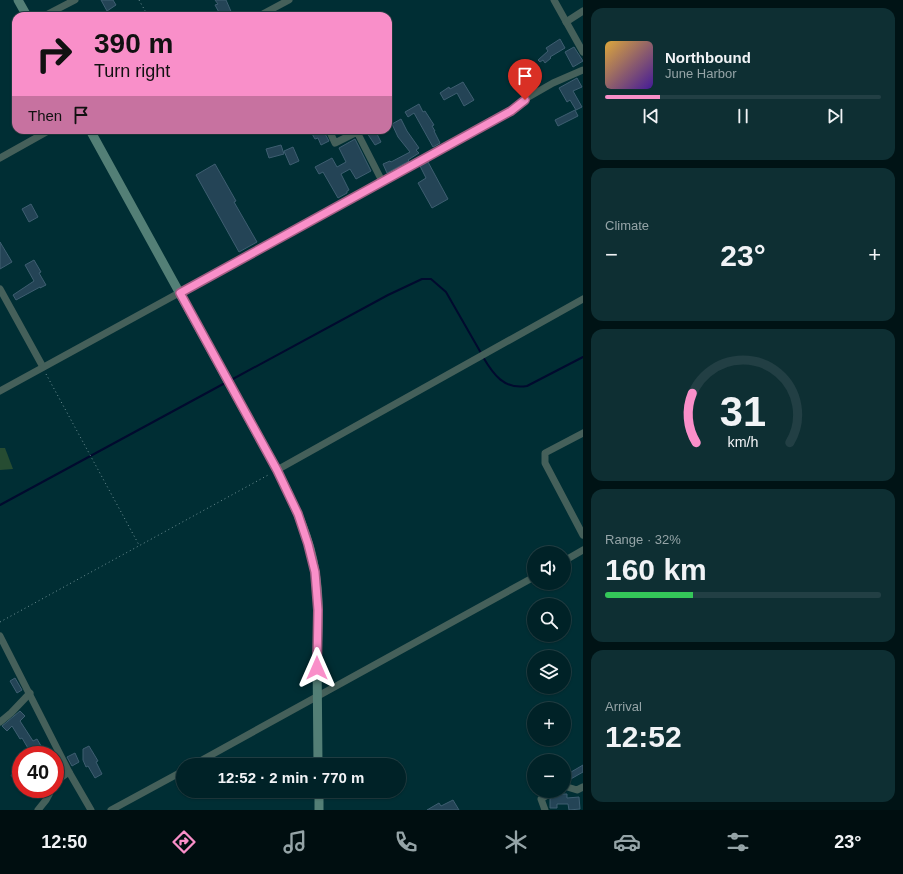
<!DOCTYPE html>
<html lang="en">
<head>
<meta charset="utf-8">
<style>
  :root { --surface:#002227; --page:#0e2f33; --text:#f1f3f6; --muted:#95a4a7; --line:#223f44; --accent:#f98fc9 }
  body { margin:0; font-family:Arial,sans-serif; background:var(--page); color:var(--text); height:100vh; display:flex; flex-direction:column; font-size:15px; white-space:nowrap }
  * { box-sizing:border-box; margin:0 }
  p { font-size:13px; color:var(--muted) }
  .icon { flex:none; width:22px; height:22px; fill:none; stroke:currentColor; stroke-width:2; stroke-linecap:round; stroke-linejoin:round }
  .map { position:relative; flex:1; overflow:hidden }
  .panel { display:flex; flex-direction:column; gap:8px; padding:8px; background:#001315; width:320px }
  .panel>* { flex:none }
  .banner { position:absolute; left:12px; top:12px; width:380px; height:122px; border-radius:12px; box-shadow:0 1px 3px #0004,0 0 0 1px var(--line); background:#f98fc9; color:#111; overflow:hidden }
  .controls { position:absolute; left:527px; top:546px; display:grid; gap:8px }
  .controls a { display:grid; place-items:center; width:44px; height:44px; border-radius:50%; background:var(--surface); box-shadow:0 1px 3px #0004,0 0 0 1px var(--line); font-size:20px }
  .speed { position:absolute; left:12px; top:746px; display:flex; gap:8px; font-size:20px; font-weight:700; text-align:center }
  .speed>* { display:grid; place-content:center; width:52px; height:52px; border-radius:50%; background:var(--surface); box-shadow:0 1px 3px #0004,0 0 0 1px var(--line); line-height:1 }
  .speed .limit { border:6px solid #d22; background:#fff; color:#111 }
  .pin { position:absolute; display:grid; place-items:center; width:34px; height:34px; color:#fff; margin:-41px -17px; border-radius:50% 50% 50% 0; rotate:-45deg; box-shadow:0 0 4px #0007 }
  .pin .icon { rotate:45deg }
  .me { position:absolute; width:44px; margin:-22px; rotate:0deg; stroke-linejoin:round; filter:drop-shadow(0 0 3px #0008) }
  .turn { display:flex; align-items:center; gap:14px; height:84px; padding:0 16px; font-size:18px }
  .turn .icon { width:52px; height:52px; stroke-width:2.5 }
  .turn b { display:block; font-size:28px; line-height:34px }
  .then { display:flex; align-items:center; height:38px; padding:0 16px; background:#0003; gap:8px; font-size:15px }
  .big { font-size:30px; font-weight:700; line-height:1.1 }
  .panel .tile { flex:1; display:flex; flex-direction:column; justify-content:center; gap:6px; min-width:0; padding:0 14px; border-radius:12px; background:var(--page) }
  .panel .dial { align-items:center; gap:0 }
  .dial svg { height:104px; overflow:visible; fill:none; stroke:var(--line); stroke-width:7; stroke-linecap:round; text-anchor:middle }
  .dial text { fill:var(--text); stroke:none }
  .song { display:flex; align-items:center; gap:12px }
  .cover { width:48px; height:48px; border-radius:6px; background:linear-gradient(135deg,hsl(40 70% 55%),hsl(260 70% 35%)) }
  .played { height:4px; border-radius:2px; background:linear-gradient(90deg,var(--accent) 20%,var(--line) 20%) }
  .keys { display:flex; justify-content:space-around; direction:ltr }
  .heat { display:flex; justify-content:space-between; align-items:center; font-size:22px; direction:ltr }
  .charge { height:6px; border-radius:3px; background:linear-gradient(90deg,#34c759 32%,var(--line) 0) }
  .trip { position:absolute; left:176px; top:758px; width:230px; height:40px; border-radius:20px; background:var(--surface); box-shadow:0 1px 3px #0004,0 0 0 1px var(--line); font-weight:700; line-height:40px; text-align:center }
  .tab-bar { display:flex; height:64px; justify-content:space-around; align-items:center; background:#000e10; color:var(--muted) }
  .tab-bar .icon { width:28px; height:28px }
  .tab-bar .active { color:var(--accent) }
  .tab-bar b { font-size:18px; color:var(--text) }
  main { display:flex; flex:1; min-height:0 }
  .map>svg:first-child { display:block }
</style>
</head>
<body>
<main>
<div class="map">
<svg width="583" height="810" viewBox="0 0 583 810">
  <rect width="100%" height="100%" fill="#002e34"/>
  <path fill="#264c32" d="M0,448H5L13,469L0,470Z"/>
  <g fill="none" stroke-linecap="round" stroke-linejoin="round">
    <g stroke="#010a2e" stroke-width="2">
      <path d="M483,357C493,374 504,390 527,386L583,357"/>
      <path d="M231,380L388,295L422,279H431L446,292L481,353"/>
      <path d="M0,505L225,383"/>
    </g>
  </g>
  <g fill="#244456" stroke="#3e5e71">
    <path d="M101,0H113L116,5L107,11Z"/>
    <path d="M215,0H226L233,16H221L215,5L218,4Z"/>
    <path d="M560,39L565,48L550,57L551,58L545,63L543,60L540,62L538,60L548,51L546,48Z"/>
    <path d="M574,47L583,61L573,67L565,52Z"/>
    <path d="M577,78L582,87L573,91L582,107L576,110L570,100L567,102L559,88Z"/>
    <path d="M463,82L474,100L464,106L457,93L444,100L440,93L449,87L450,89Z"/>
    <path d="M419,104L423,112L425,111L434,125L432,126L435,131H434L440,143L433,147L414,113L408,117L405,112Z"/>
    <path d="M575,110L578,116L558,126L555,120Z"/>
    <path d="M401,119L407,131L419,148L416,150L419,153L408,160L409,161L387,173L383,164L390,161L391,162L410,152L398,137L392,124Z"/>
    <path d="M314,130H323L329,141L321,145L318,138L315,139L311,132Z"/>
    <path d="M371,130H384L377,134L381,142L375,145L367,133Z"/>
    <path d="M355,139L371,171L356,179L350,169L341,174L349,190L347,191V193L338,198L323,172L319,174L315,167L332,158L337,167L346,162L339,148Z"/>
    <path d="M281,145L284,154L269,158L266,149Z"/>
    <path d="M293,147L299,161L290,165L284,151Z"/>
    <path d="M428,162L448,199L432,208L418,183L426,178L420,166Z"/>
    <path d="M215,164L236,201L234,202L257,242L239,252L196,175Z"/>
    <path d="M31,204L38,217L29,222L22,209Z"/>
    <path d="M0,242L12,262L0,269Z"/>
    <path d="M34,260L41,272L39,273L46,285L40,288V287L16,300L13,295L34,281L25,265Z"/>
    <path d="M15,678L22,690L17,693L10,681Z"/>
    <path d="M20,711L25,716L20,721L33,741L37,739L44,751L36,755H32L22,738L20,739L12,726L7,731L2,726Z"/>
    <path d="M89,746L98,761L96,762L102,774L95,778L88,766L86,767L83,760V749Z"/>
    <path d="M75,753L79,762L72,766L67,757Z"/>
    <path d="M583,765V772L569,780L566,775Z"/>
    <path d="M19,770L21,773V791L11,775Z"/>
    <path d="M557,794H567V798L579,797L580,809L569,810L568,804H557V808H550V799Z"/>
    <path d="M453,800L459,810H427L439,803L441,806Z"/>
  </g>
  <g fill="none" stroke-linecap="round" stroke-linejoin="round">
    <g stroke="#6e9095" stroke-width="1" stroke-dasharray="1 3" stroke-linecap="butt">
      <path d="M139,0L148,16"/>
      <path d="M46,374L139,545"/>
      <path d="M0,622L270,474"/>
    </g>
    <g stroke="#45605a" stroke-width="7">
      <path d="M554,0L583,52"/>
      <path d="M44,16L75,0"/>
      <path d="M259,16L289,0"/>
      <path d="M566,22L583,11"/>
      <path d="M329,130L335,143L357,132L382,181"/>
      <path d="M0,158L50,130"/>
      <path d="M0,289L43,367"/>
      <path d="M0,391L511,111L525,99L553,83L583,70"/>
      <path d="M583,433L545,453V463L583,535"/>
      <path d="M277,470L583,299"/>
      <path d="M564,561L583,550"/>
      <path d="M0,636L69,772L91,810"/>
      <path d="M0,722L11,713L30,693"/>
      <path d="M193,765L534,577"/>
      <path d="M55,782L69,772"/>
      <path d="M564,786L577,790L583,787"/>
      <path d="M38,810L46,800L52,789"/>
      <path d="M111,810L183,771"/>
      <path d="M545,810L541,799L553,791"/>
    </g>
    <g stroke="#537f76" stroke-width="9">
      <path d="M18,0L27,16"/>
      <path d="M90,130L277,470C293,503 310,536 315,572C320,599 318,628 317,655C317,692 318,728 318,765"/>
      <path d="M319,791V810"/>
    </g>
  </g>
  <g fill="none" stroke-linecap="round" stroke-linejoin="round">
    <defs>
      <path id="route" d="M317,668L318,610L315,572L308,544L298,514L277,470L180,293L511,111L525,100"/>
    </defs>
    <use href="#route" stroke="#a25d83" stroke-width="10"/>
    <use href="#route" stroke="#f98fc9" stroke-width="7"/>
  </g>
</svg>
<div class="controls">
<a><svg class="icon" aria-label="sound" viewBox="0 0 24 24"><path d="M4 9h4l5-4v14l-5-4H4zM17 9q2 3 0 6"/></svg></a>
<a><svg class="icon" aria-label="search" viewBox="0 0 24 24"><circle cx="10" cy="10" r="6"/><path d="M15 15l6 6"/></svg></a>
<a><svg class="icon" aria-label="layers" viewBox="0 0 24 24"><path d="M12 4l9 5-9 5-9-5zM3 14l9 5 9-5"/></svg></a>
<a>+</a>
<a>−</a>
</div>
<div class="speed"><div class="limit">40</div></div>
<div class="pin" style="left:525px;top:100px;background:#d93025"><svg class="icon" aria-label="arrive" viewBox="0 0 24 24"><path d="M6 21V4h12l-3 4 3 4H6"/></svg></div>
<svg class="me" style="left:317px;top:668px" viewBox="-20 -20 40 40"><path d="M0-17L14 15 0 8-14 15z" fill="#f98fc9" stroke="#fff" stroke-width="4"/></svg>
<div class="trip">12:52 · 2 min · 770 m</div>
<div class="banner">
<div class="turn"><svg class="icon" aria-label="right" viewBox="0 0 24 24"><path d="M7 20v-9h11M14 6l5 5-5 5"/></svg><div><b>390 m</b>Turn right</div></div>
<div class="then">Then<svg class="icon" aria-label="arrive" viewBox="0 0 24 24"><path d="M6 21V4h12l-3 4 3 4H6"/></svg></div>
</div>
</div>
<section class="panel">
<div class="tile">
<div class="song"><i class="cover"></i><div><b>Northbound</b><p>June Harbor</p></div></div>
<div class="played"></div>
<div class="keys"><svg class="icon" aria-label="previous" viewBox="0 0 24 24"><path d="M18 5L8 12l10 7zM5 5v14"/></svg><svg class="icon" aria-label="pause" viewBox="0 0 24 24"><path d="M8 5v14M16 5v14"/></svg><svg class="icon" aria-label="next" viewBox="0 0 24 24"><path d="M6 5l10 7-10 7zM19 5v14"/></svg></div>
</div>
<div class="tile"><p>Climate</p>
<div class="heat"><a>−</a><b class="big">23°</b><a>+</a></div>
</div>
<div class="tile dial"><svg viewBox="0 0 100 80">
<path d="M14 69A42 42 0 1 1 86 69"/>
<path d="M14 69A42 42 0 0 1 11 31" stroke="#f98fc9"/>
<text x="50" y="56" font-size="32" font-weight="700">31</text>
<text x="50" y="72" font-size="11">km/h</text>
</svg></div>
<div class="tile"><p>Range · 32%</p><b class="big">160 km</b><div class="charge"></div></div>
<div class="tile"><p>Arrival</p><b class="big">12:52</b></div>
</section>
</main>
<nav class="tab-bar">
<b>12:50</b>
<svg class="icon active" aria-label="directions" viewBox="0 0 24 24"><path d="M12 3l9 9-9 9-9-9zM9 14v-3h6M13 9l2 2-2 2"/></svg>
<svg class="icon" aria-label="music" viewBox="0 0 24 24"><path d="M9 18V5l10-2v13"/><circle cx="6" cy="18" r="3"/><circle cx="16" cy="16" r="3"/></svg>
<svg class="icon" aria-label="phone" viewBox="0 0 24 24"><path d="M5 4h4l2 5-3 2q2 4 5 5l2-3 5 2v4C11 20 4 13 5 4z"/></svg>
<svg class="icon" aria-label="climate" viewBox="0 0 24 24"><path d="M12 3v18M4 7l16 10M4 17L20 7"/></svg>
<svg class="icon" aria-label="car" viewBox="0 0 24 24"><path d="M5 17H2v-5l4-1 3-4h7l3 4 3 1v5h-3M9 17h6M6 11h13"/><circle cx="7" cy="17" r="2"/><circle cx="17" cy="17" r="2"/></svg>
<svg class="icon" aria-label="filters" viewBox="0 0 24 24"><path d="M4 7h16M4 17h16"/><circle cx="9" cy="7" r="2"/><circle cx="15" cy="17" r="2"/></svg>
<b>23°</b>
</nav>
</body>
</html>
